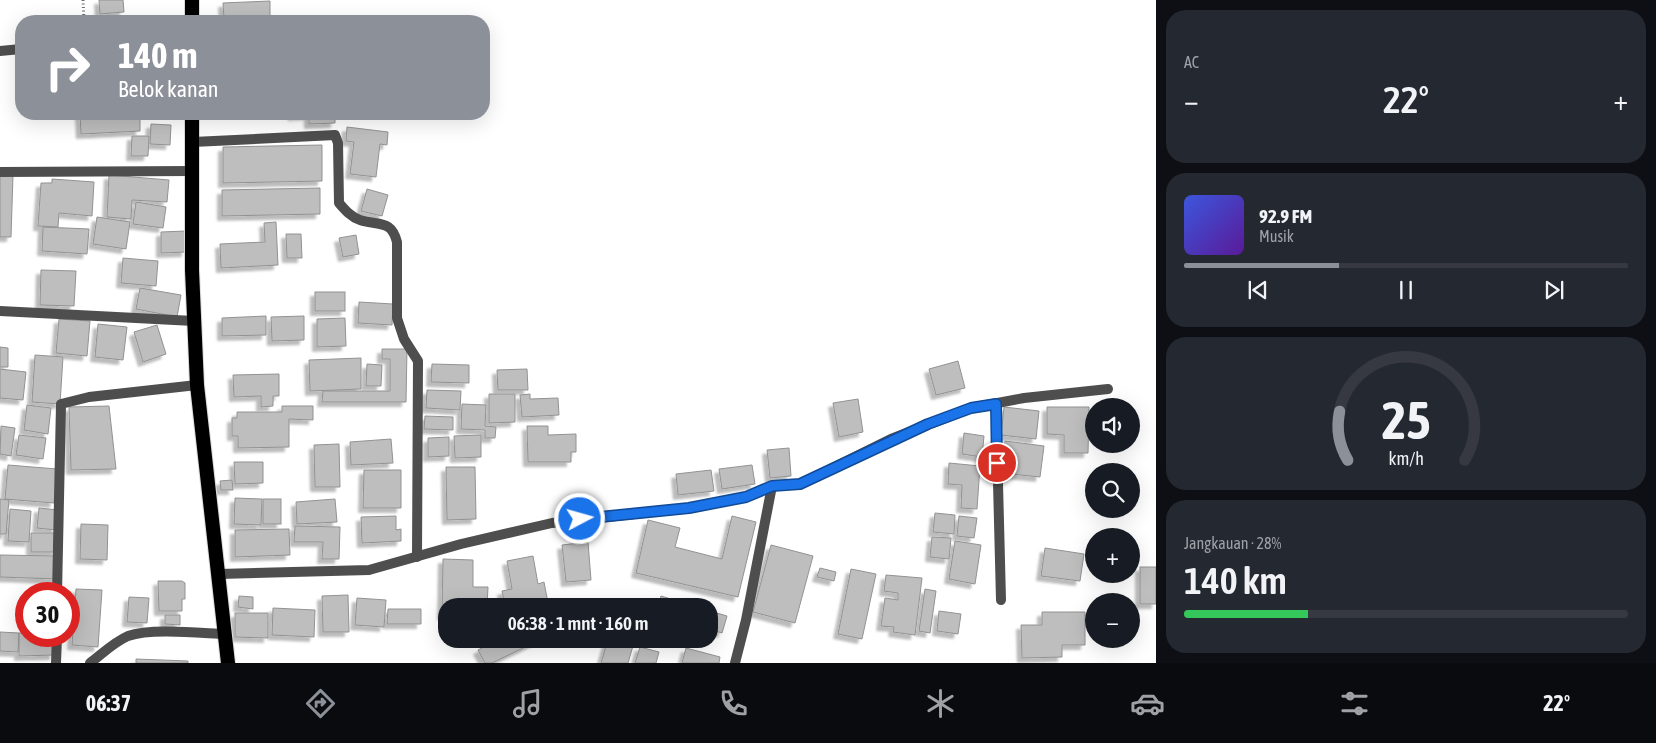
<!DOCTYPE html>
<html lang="id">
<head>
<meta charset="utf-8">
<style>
  :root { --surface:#171b24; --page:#242831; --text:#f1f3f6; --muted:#9ea1a6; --line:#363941; --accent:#8c9099 }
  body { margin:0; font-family:"Asap Condensed",sans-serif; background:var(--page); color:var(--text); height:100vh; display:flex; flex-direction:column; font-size:19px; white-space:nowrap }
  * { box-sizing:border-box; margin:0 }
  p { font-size:16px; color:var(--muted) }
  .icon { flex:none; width:28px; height:28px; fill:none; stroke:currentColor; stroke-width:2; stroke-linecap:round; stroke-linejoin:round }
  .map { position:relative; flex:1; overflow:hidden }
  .drawer { display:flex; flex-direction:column; gap:10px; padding:10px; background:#0d0f14; width:500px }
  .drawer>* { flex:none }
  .hud { position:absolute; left:15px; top:15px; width:475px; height:105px; border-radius:20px; box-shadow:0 5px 20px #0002; background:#8c9099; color:#fff; overflow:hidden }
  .tools { position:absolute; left:1085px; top:398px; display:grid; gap:10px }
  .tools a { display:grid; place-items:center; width:55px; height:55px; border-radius:50%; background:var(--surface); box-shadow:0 5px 20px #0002; font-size:25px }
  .speed { position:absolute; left:15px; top:582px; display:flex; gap:10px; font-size:25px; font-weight:700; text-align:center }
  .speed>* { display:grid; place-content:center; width:65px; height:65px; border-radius:50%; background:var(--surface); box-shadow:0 5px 20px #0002; line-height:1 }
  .speed .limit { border:8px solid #d22; background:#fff; color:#111 }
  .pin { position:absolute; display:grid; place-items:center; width:42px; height:42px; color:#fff; margin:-21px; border:2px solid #fff; border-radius:50%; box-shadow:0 1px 5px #0007 }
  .me { position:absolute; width:55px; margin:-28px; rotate:84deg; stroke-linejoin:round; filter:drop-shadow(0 0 4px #0008) }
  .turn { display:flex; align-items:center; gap:18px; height:105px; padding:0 20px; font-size:22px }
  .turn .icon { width:65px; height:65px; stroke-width:2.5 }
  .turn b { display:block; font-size:35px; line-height:42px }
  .big { font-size:38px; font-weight:600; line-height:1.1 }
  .drawer .card { flex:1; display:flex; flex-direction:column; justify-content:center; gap:8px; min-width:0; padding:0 18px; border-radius:20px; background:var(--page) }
  .drawer .dial { align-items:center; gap:0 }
  .dial svg { height:130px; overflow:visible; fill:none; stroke:var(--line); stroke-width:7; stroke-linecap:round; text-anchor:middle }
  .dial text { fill:var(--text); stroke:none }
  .song { display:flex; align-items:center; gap:15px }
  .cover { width:60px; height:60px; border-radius:8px; background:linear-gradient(135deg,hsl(230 70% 55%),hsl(270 70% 35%)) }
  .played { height:5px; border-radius:2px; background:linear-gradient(90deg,var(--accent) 35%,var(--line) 35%) }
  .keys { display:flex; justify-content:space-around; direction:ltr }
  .heat { display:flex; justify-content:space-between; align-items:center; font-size:28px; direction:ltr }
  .charge { height:8px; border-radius:4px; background:linear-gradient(90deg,#34c759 28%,var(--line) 0) }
  .trip { position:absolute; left:438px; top:598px; width:280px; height:50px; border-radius:20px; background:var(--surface); box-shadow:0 5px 20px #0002; font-weight:600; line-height:50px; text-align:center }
  .tabs { display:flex; height:80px; justify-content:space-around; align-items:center; background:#090b0e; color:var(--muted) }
  .tabs .icon { width:35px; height:35px }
  .tabs .on { color:var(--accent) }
  .tabs b { font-size:22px; color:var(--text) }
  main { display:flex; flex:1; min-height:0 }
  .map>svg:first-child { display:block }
</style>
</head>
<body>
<main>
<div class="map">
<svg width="1156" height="663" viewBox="0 0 1156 663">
  <defs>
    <filter id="shadow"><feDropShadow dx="-4.5" dy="4.5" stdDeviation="1" flood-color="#0004"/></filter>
  </defs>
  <rect width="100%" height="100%" fill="#fff"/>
  <g fill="#bebebe" stroke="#929292" filter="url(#shadow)">
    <path d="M99,0H123L124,12L100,14Z"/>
    <path d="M270,1V17L224,19L223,3Z"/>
    <path d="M80,114H140V131L81,134Z"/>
    <path d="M292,114H335V123L309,124V115L293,116Z"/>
    <path d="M151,124L171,125L170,145L150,144Z"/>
    <path d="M347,127L388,132L387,145L380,144L376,177L350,174L354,142L346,141Z"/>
    <path d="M132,136H149L148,156H131Z"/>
    <path d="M322,145V181L223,183V147Z"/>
    <path d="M0,175H13L11,237H0Z"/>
    <path d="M109,175L169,180L167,202L132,200L131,219L107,217Z"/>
    <path d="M52,179L94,182L92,216L59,213L58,227L38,226L41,183H52Z"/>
    <path d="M320,188V214L222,216V190Z"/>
    <path d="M367,189L388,195L382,216L361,211Z"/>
    <path d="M136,202L166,207L163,228L133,224Z"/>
    <path d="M97,217L130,222L126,249L93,244Z"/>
    <path d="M276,222L278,265L221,268L220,244L265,242L264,223Z"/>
    <path d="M43,227L89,229L87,254L42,251Z"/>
    <path d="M186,231V252L161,253V232Z"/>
    <path d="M286,234H301L302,258H287Z"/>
    <path d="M356,235L359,254L343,257L339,238Z"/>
    <path d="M123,258L158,261L156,286L121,283Z"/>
    <path d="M41,270L76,271L74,306L40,305Z"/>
    <path d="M140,288L181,295L177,317L136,309Z"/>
    <rect x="315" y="292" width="30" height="19"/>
    <path d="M359,302L393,304L392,325L358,323Z"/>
    <path d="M266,316V335L222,336V318Z"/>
    <path d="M304,316V340L272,341L271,317Z"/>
    <path d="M345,318L346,346L317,347V319Z"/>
    <path d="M59,319L90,321L87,356L56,353Z"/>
    <path d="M98,324L127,327L123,360L95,357Z"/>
    <path d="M157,325L166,354L143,362L134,332Z"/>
    <path d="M0,347L8,348V367H0Z"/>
    <path d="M382,349H407L406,402H322L323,391H390V359H382Z"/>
    <path d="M35,355L63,357L60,404L32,402Z"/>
    <path d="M361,358V389L310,391L309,360Z"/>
    <path d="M958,361L965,388L936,395L929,369Z"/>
    <path d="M367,364L382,365L381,386H366Z"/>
    <path d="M432,364L469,365V383L431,382Z"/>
    <path d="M0,369L26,372L23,400L0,398Z"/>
    <path d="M527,369L528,390H498L497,370Z"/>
    <path d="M279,374V396H273V406L261,407V396L234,397L233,375Z"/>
    <path d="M427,390L461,391L460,410L426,408Z"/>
    <path d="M489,394H515V422L489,423Z"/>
    <path d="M530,394V399L558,398L559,415L522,417L520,395Z"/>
    <path d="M858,399L863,432L839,437L833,403Z"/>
    <path d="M462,404L486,405L485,426L496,427L495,438H485V430L461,429Z"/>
    <path d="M27,405L51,408L48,434L24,430Z"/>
    <path d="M109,406L116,469L71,470L69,407Z"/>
    <path d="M282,406H313V420L289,419V447L238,448V436H232V418H237V412H282Z"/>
    <path d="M1004,407L1039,411L1036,439L1001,435Z"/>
    <path d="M1047,407H1089L1088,453H1064V435L1047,434Z"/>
    <path d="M425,416L453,417V430L424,429Z"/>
    <path d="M1,426L15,428L11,456L0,454Z"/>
    <path d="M527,426H548V435L576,434V452H571V462H528Z"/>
    <path d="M964,433L984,436L982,457L962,454Z"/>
    <path d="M19,435L46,438L43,459L16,455Z"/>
    <path d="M481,435V457L455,458L454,436Z"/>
    <path d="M449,437V456L428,457V438Z"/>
    <path d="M391,439L393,463L351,465L350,442Z"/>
    <path d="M1005,441L1044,446L1040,477L1002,473Z"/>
    <path d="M339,444L340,487H315L314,445Z"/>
    <path d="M789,448L791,476L770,478L767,450Z"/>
    <path d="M234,462H263V483L235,484Z"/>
    <path d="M949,463L980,466L977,509L961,508L962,485L948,484Z"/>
    <path d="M8,465L57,469L54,503L5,499Z"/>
    <path d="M752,465L755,484L722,489L719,469Z"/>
    <path d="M446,467H475L476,519L447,520Z"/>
    <path d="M364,470H401V508H363Z"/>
    <path d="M711,470L714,491L678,495L676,474Z"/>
    <path d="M232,480L233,490H221L220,481Z"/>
    <path d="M235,498L262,499L261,525L234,524Z"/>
    <path d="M0,499L9,500L6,534H0Z"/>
    <rect x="263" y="499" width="18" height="25"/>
    <path d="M335,499L337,522L297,524L296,502Z"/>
    <path d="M39,508L58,510L56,530L37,528Z"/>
    <path d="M10,509L31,511L29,542L8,541Z"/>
    <path d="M935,513L955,515L954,534L933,532Z"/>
    <path d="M396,516V530L401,529V541L362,543L361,517Z"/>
    <path d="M732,516L756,522L738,597L636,573L648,520L680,528L675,547L722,559Z"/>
    <path d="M959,516L977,518L974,538L957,536Z"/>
    <path d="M81,524L108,525L107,560L80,559Z"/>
    <path d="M295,526L340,527L339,559H322L323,542H294Z"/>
    <path d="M289,529L290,555L235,557V530Z"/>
    <path d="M31,533H58L57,552H31Z"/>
    <path d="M932,537L951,538L949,559L930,557Z"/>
    <path d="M955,541L981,545L975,584L949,579Z"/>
    <path d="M588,542L591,580L566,582L562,545Z"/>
    <path d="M771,545L813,556L795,623L753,612Z"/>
    <path d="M1045,548L1084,554L1080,581L1041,576Z"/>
    <path d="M0,555L57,556V579L0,577Z"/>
    <path d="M533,556L538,584L544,582L548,603L531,606H505L502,591L512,589L507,561Z"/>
    <path d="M443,559L473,560V587H488L487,606H446V615H442Z"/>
    <rect x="1140" y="567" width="16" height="37"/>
    <path d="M820,568L836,572L834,581L817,577Z"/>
    <path d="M851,569L876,574L862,639L838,634Z"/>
    <path d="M886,575L922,578L915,635L893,632L894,627L881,626L885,598L898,600V593L884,591Z"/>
    <path d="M158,581H182L185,583V599H182V611H159Z"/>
    <path d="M76,589L102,590L98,647L72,645Z"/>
    <path d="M925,589L936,591L930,633L919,631Z"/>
    <path d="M348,595L349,632H323L322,596Z"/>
    <path d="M239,596L253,597V609L238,607Z"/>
    <path d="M661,596L694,606H658Z"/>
    <path d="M129,597L149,598L147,623L127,622Z"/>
    <path d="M357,598L386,600L384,627L355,625Z"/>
    <path d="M273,608L315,610L314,637L272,635Z"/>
    <path d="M388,609H421V624H387Z"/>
    <path d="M710,611L727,616L722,633L709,629Z"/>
    <path d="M939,611L961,614L958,634L937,631Z"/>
    <path d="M1042,612H1085V645H1062V657L1022,658L1021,625H1042Z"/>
    <path d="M235,613H268V638L235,637Z"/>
    <path d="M165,615H180V625L165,624Z"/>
    <path d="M0,632L19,633L18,652L0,651Z"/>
    <path d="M19,633H26V636H54V655L19,656Z"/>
    <path d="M500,639H542L492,663H485L478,650Z"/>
    <path d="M608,639H635L628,663H601Z"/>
    <path d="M640,647L659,652L656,663H635Z"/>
    <path d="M686,648L720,657L719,663H682Z"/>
    <path d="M136,659L188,661V663H136Z"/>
  </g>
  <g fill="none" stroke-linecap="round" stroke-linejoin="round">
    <defs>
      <g id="trunk">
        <path d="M192,21V0"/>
        <path d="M192,114V270L197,385L228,663"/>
      </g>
    </defs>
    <use href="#trunk" stroke="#dbdbdb" stroke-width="16"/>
    <path stroke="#707070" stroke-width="3" stroke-dasharray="1 2.5" stroke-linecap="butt" d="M83,0L84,21"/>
    <g stroke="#4e4e4e" stroke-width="10">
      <path d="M0,51L21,49"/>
      <path d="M193,142L335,135L338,143L339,203C345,210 351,217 360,220C379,226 391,219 397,242V318L404,339L418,361L417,557"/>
      <path d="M0,172L192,171"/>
      <path d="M0,311L194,321"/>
      <path d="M996,405L1001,600"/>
      <path d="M219,574L369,570L461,544L552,523L689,508L746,497L772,486L800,484L891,439L971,408L1024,398L1108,389"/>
      <path d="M57,594L61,404L89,397L197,385"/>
      <path d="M56,663L57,636"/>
      <path d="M90,663C102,654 114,642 128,636C151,628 200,633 225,634"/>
      <path d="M735,663L746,620L772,486"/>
    </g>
    <use href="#trunk" stroke="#000" stroke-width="14"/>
  </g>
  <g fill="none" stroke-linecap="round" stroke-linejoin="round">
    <defs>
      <path id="route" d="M580,519L689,508L746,497L772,486L800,484L928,424L971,408L996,404L997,463"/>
    </defs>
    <use href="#route" stroke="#114b97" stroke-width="12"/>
    <use href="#route" stroke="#1a73e8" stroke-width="9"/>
  </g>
</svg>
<div class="tools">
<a><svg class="icon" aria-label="sound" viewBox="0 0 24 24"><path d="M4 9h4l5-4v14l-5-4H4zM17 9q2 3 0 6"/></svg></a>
<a><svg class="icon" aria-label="search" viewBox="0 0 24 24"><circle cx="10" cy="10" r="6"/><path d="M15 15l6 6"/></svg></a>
<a>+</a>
<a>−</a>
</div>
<div class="speed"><div class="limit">30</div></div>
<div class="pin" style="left:997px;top:463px;background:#d93025"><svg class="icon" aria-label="arrive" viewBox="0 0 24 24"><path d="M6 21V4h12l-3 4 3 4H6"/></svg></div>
<svg class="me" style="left:580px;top:519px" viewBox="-20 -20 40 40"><circle r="17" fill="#1a73e8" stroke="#fff" stroke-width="3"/><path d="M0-11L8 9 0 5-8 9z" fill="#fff"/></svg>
<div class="trip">06:38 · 1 mnt · 160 m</div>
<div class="hud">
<div class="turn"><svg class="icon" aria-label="right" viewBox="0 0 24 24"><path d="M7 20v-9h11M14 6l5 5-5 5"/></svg><div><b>140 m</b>Belok kanan</div></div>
</div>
</div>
<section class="drawer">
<div class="card"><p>AC</p>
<div class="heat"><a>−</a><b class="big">22°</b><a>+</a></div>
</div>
<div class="card">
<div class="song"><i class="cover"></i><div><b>92.9 FM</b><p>Musik</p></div></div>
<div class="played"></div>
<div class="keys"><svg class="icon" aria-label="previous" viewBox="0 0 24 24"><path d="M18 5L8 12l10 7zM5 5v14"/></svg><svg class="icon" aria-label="pause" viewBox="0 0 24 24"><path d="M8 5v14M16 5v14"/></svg><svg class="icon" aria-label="next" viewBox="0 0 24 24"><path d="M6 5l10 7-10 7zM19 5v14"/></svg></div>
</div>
<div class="card dial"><svg viewBox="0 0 100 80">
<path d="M14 69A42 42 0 1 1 86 69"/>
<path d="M14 69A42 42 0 0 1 9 39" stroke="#8c9099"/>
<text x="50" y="56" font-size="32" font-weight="700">25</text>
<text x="50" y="72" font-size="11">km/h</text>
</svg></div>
<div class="card"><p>Jangkauan · 28%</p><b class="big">140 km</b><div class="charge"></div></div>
</section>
</main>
<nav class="tabs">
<b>06:37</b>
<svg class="icon on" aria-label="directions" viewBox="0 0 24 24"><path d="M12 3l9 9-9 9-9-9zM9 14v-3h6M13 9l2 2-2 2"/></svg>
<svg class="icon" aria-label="music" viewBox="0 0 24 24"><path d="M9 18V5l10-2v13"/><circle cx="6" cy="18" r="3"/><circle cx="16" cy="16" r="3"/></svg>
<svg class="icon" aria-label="phone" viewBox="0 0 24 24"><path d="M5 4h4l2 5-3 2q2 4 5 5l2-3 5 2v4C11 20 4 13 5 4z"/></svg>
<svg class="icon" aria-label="climate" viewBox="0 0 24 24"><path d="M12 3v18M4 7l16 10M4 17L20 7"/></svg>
<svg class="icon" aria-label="car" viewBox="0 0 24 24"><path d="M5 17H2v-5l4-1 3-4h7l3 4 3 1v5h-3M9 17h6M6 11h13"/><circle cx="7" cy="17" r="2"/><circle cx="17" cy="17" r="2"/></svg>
<svg class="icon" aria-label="filters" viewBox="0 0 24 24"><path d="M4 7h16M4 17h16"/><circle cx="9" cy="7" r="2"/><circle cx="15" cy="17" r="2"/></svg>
<b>22°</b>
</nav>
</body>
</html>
